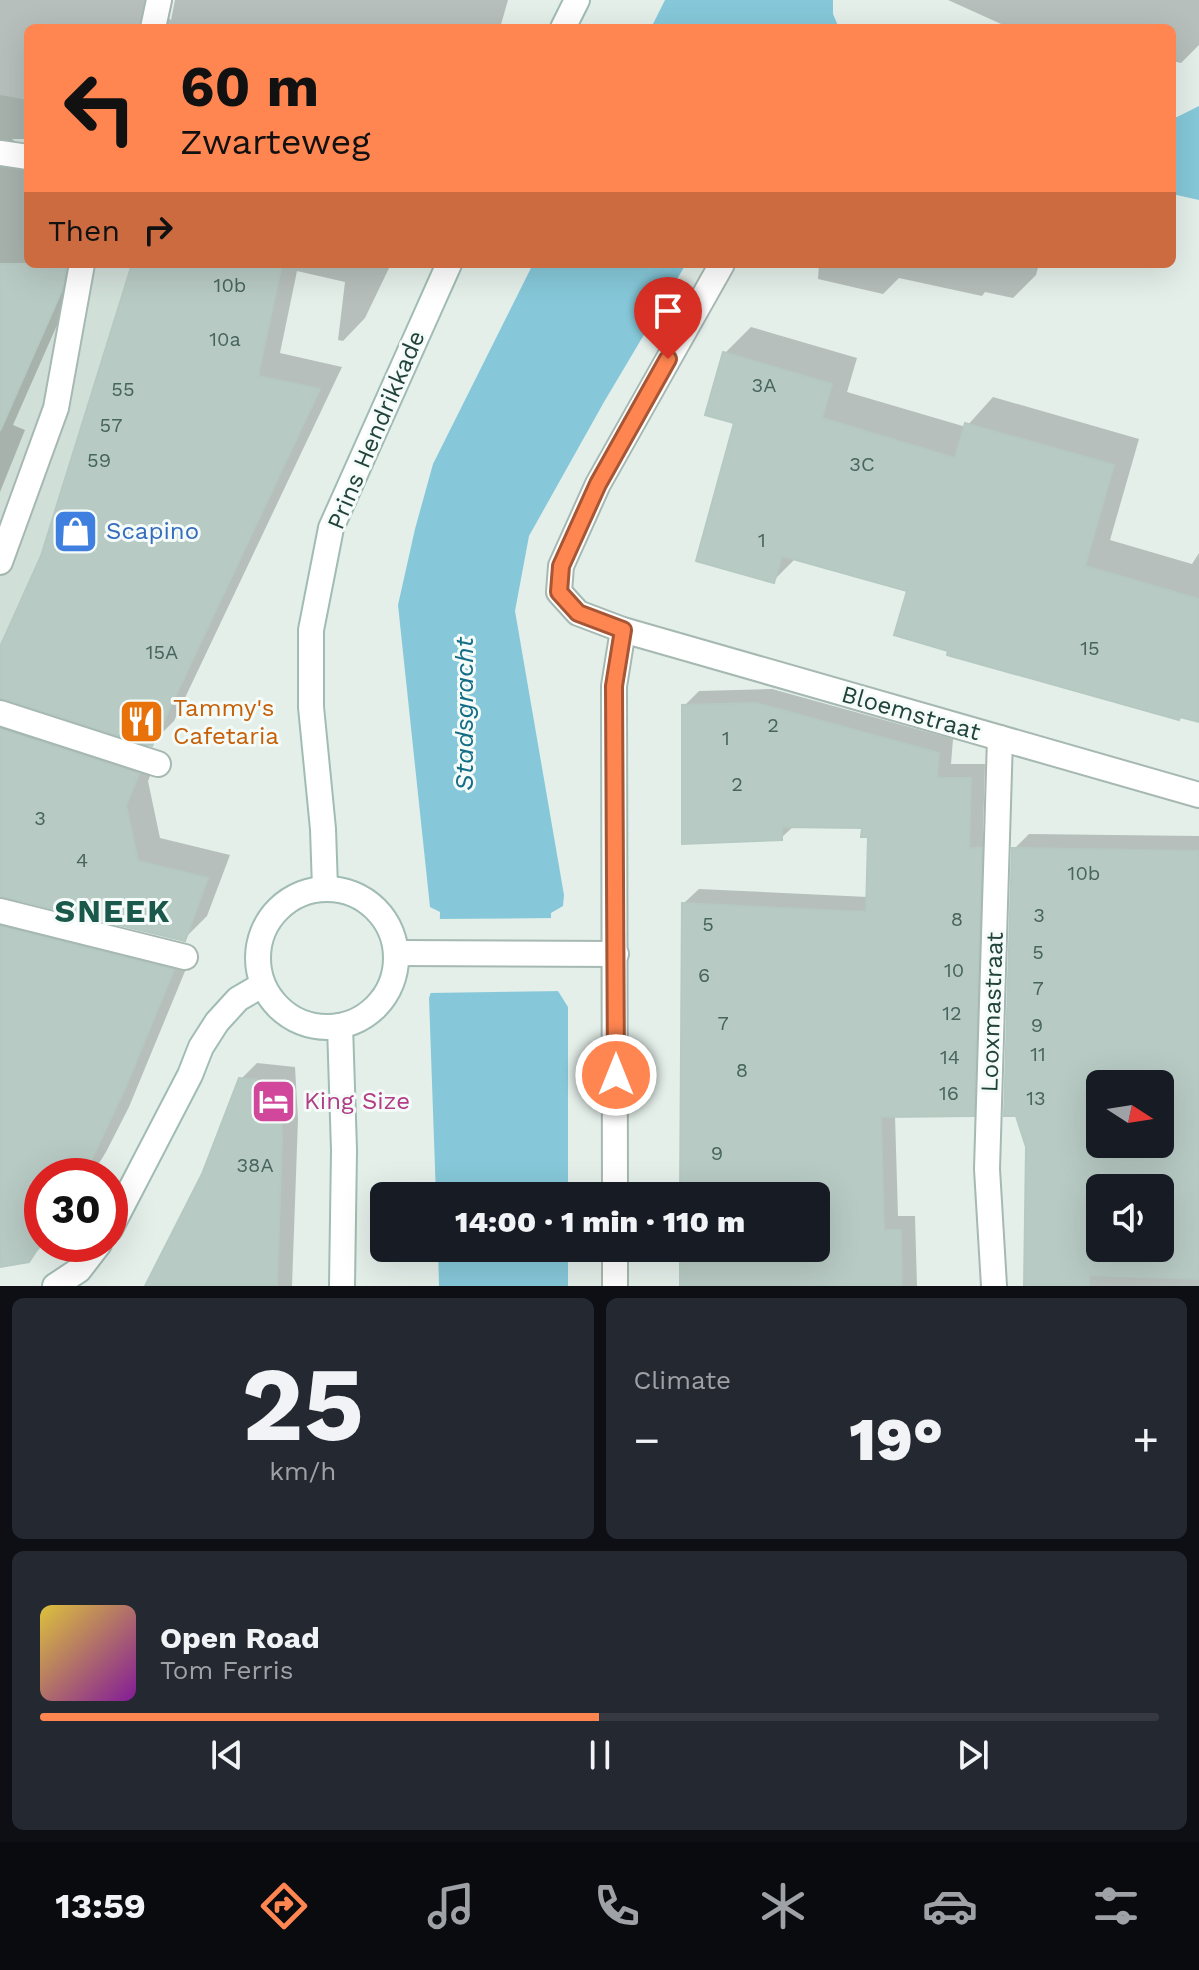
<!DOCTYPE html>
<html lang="en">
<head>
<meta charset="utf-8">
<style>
  :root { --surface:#171b24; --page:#242831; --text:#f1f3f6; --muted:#9ea1a6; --line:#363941; --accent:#ff8551 }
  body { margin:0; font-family:"Work Sans",sans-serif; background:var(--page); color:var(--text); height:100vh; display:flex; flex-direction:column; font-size:30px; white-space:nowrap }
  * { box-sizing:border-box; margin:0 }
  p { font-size:26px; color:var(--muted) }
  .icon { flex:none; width:44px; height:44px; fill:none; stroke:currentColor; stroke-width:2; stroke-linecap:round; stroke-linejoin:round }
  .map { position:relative; height:1286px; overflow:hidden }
  .details { display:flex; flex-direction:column; gap:12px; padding:12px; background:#0d0f14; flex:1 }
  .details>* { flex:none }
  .hud { position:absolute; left:24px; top:24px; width:1152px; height:244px; border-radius:12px; box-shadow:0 8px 32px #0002; background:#ff8551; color:#111; overflow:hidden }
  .needle { width:52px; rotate:102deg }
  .controls { position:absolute; left:1086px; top:1070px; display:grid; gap:16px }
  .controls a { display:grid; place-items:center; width:88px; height:88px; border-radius:12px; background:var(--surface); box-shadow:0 8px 32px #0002; font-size:40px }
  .speed { position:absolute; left:24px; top:1158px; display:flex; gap:16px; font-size:40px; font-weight:700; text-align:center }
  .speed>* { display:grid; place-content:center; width:104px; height:104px; border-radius:50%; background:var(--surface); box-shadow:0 8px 32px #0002; line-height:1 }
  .speed .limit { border:12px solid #d22; background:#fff; color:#111 }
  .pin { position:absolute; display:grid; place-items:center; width:68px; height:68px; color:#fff; margin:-82px -34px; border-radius:50% 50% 50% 0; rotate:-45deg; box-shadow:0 0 8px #0007 }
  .pin .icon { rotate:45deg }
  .me { position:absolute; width:88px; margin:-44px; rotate:0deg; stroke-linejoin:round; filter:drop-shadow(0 0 6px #0008) }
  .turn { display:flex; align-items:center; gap:28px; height:168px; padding:0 24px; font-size:36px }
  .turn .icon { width:104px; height:104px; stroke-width:2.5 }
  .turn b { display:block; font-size:56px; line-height:68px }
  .then { display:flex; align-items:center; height:76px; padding:0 24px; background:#0003; gap:16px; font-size:30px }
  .big { font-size:60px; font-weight:800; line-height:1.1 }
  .details .tile { flex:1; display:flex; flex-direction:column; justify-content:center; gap:12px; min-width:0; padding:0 28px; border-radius:12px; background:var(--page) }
  .details .dial { align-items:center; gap:0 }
  .dial b { font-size:104px; line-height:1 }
  .song { display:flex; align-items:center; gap:24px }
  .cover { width:96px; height:96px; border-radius:12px; background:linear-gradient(135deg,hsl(50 70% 55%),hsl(290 70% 35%)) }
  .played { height:8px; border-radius:4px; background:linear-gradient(90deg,var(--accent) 50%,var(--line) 50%) }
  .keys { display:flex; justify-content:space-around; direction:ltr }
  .heat { display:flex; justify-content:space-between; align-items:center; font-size:44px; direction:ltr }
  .details .tiles { flex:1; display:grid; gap:12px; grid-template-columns:1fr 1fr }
  .tile:last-child { grid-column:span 2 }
  .trip { position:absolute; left:370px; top:1182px; width:460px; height:80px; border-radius:12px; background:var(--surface); box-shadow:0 8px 32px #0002; font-weight:800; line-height:80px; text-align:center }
  .tab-bar { display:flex; height:128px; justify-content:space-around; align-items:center; background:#090b0e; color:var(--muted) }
  .tab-bar .icon { width:56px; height:56px }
  .tab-bar .active { color:var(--accent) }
  .tab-bar b { font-size:36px; color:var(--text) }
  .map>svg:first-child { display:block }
</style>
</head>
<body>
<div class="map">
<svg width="1199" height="1286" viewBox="0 0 1199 1286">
  <rect width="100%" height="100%" fill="#e4efea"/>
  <path fill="#d1dfd9" d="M0,95L28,100V264H207L66,699L0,791Z"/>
  <g fill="#86c8d9">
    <path d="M665,0H833V14L839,28H651Z"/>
    <path d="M1199,106V200L1172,194V117H1177Z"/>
    <path d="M533,264H686L604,402L529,536L515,611L564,895L563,906L551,913L552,989L558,991L568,1007V1196H436L429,998L431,992L438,987L440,912L430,907L398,605L415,529L433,464Z"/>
    <path d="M438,1248H568V1286H439Z"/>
  </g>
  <path fill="#e4efea" d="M555,918L556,986L564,991L428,993L434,984L436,919Z"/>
  <g fill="#0003" fill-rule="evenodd">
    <path d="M0,0H162L165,16L171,20L175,0H508L500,28H28V136L24,139H12L20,146L28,147V264H84L13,425L25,430L0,492Z"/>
    <path d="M948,0H1199V45L1181,63L1172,61V28H1010Z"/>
    <path d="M134,264H391L365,318L343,341L338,340L345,282L297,271L280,353L342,367L174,721L148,747L161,751L148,781L160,838L230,855L207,916L184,939L12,896L19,903L195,947L129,1107L106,1152L91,1176H42L44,1244L28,1260L0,1265V652L43,556Z"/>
    <path d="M819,264H1039L1036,275L1013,298L985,292L982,296L899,278L883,294L818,279Z"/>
    <path d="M751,327L857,358L847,392L966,427L993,397L1139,439L1110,540L1192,564L1199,553V720L909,589L796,558L773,581L737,422L725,353Z"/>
    <path d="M772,689L953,739L951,764H985L983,833L996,834L988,1100L973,1114L895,1115L898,1216H915L917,1286H820L816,1196H682L684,903L699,889L868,897L870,835L864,826L795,825L781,838L684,706L699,691Z"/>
    <path d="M1029,834L1199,836V1286H1026L1028,1147L1014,849ZM1100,1084H1160V1144H1100ZM1100,1188H1160V1248H1100Z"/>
    <path d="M257,1063L295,1067L298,1119L292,1286H148L188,1212L241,1079Z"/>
  </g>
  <g fill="#b8cac4" stroke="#b5c9c2" stroke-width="2" fill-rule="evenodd">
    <path d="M0,264H67L62,290L0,431Z"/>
    <path d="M132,264H282L258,376L320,389L152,746L0,698V647L41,556Z"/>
    <path d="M723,352L832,384L822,418L955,458L965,423L1114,465L1085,566L1199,599V722L1180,717L1179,720L947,655L948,651L894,635L907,591L782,556L774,583L696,561L734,423L705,415Z"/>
    <path d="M756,703L939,753L937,778H971L969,848H982L974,1116L881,1117L884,1230H901L902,1286H680V1248H816V1196H680L682,903L866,912L868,837H861L862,828L782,827V840L682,844V705Z"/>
    <path d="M0,729L139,774L126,805L138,861L208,878L185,941L0,896Z"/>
    <path d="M1012,848L1199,851V1279L1089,1275V1286H1024L1026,1147L1016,1116H1004ZM1100,1084H1160V1144H1100ZM1100,1188H1160V1248H1100Z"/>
    <path d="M0,926L174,970L126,1086L84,1176H42V1242L29,1262L0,1267Z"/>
    <path d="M239,1078L279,1082L282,1137L277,1286H145L202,1174Z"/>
  </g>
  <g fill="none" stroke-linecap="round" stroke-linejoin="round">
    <defs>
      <g id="pedestrian">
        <path d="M0,562L56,408L82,264"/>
        <path d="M0,713L158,764"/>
        <path d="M0,911L185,957"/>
      </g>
      <g id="minor">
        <path d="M153,28L159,0"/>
        <path d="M0,153L28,157"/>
        <path d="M722,264L598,484L561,566L559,592L578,613L623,630L1199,795"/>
        <path d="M396,953L616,954"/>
        <path d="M615,1196L614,686L623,630"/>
        <path d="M615,1286V1248"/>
        <path d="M994,1286L987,1169L1000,738"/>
      </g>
      <g id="secondary">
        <path d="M563,28L577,0"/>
        <path d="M325,888L323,829L311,707V630L331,528L449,264"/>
        <circle cx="327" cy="958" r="69"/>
        <path d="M340,1026L344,1150L342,1286"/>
        <path d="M110,1229L190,1075L201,1047L217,1022L238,999L262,985"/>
        <path d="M55,1286L79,1270L99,1244"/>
      </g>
    </defs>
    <use href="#pedestrian" stroke="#a6b8b2" stroke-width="28"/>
    <use href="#minor" stroke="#a6b8b2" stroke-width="28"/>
    <use href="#secondary" stroke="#a1bcb4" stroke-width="28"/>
    <use href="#pedestrian" stroke="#fff" stroke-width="24"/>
    <use href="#minor" stroke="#fff" stroke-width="24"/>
    <use href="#secondary" stroke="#fff" stroke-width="24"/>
  </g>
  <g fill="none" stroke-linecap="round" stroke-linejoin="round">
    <defs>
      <path id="route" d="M616,1075L614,686L623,630L578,613L559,592L561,566L598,484L668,359"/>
    </defs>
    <use href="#route" stroke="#a65635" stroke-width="20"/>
    <use href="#route" stroke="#ff8551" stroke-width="14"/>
  </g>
  <defs>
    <symbol id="shop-square" viewBox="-11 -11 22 22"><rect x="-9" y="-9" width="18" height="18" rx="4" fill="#3f7fe0" stroke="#f5fbf8"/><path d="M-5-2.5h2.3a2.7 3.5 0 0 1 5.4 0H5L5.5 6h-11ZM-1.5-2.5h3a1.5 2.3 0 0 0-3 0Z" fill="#fff"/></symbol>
    <symbol id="restaurant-square" viewBox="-11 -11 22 22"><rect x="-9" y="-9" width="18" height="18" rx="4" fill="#e8710a" stroke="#f5fbf8"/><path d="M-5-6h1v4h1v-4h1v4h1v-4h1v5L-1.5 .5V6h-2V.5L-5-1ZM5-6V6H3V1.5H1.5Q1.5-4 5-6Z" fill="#fff"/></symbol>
    <symbol id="hotel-square" viewBox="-11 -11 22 22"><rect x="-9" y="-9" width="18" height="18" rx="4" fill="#d1479c" stroke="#f5fbf8"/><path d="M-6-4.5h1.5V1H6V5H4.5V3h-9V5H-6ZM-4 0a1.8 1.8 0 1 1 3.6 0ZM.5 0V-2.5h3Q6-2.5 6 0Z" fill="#fff"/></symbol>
  </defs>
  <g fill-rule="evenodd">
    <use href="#shop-square" x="50" y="506" width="51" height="51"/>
    <use href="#restaurant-square" x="116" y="696" width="51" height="51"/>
    <use href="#hotel-square" x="248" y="1076" width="51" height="51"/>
  </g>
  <g text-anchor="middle" stroke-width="6" stroke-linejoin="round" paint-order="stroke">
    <g font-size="20" fill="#47655d">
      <text x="230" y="292">10b</text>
      <text x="225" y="346">10a</text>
      <text x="764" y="392">3A</text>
      <text x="123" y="396">55</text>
      <text x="111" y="432">57</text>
      <text x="99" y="467">59</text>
      <text x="862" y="471">3C</text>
      <text x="762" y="547">1</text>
      <text x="1090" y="655">15</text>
      <text x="162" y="659">15A</text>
      <text x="773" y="732">2</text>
      <text x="726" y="745">1</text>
      <text x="737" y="791">2</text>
      <text x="40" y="825">3</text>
      <text x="82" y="867">4</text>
      <text x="1084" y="880">10b</text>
      <text x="1039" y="922">3</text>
      <text x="957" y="926">8</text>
      <text x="708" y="931">5</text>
      <text x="1038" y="959">5</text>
      <text x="954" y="977">10</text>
      <text x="704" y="982">6</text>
      <text x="1038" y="995">7</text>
      <text x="952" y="1020">12</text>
      <text x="723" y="1030">7</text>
      <text x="1037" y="1032">9</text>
      <text x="1038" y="1061">11</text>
      <text x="950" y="1064">14</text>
      <text x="742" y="1077">8</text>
      <text x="949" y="1100">16</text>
      <text x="1036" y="1105">13</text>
      <text x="717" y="1160">9</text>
      <text x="255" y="1172">38A</text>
    </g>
    <g font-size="24" fill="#21433b" stroke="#f5fbf8">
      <text transform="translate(376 430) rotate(-67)" y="8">Prins Hendrikkade</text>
      <text transform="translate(911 713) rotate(16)" y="8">Bloemstraat</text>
      <text transform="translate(992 1012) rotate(-88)" y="8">Looxmastraat</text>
    </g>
    <g font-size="24" fill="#366cbe" stroke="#f5fbf8" text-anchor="start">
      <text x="106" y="539">Scapino</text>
    </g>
    <g font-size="24" fill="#c56008" stroke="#f5fbf8" text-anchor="start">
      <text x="173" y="716">Tammy's<tspan x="173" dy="28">Cafetaria</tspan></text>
    </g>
    <g font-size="24" fill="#b23c85" stroke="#f5fbf8" text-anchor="start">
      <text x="304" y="1109">King Size</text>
    </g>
    <g font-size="26" font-style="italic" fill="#136d86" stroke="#f5fbf8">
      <text transform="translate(464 714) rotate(-90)" y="9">Stadsgracht</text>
    </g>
    <g font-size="32" font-weight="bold" letter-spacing="2" fill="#1a584c" stroke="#f5fbf8">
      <text x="113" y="922">SNEEK</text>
    </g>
  </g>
</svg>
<div class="controls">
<a><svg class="needle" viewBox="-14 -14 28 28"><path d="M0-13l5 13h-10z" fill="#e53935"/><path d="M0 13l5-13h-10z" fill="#9ea1a6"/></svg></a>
<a><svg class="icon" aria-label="sound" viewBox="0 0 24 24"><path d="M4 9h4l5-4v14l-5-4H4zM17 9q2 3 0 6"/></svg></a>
</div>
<div class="speed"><div class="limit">30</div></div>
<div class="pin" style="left:668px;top:359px;background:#d93025"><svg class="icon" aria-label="arrive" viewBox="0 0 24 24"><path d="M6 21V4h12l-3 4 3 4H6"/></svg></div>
<svg class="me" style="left:616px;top:1075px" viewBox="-20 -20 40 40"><circle r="17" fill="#ff8551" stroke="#fff" stroke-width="3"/><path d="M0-11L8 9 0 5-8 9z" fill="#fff"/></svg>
<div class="trip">14:00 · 1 min · 110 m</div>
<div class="hud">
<div class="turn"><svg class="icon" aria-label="left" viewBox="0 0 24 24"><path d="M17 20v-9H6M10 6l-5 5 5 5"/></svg><div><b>60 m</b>Zwarteweg</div></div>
<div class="then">Then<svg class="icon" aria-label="right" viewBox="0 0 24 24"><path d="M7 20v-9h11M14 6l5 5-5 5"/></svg></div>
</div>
</div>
<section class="details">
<div class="tiles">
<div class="tile dial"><b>25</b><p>km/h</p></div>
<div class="tile"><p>Climate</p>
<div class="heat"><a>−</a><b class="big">19°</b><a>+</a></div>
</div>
<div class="tile">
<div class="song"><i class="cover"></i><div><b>Open Road</b><p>Tom Ferris</p></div></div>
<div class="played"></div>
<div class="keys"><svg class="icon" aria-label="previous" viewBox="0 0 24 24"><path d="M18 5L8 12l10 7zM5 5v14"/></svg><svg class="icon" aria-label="pause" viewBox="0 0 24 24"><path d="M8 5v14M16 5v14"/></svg><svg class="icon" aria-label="next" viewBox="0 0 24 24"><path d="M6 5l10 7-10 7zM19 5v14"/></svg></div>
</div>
</div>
</section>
<nav class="tab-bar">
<b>13:59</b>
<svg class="icon active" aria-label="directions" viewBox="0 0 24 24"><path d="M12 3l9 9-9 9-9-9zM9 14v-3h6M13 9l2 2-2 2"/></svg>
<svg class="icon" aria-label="music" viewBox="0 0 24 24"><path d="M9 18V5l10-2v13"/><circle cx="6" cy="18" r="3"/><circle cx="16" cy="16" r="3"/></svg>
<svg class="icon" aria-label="phone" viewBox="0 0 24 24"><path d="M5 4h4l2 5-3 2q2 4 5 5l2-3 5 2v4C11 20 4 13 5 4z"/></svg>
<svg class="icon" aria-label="climate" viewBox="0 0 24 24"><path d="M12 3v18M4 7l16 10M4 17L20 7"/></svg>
<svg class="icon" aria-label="car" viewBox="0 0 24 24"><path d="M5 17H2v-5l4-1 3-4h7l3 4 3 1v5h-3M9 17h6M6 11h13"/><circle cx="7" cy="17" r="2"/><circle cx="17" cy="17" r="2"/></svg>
<svg class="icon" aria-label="filters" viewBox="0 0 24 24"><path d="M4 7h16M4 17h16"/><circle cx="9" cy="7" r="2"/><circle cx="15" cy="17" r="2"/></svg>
</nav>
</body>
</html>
